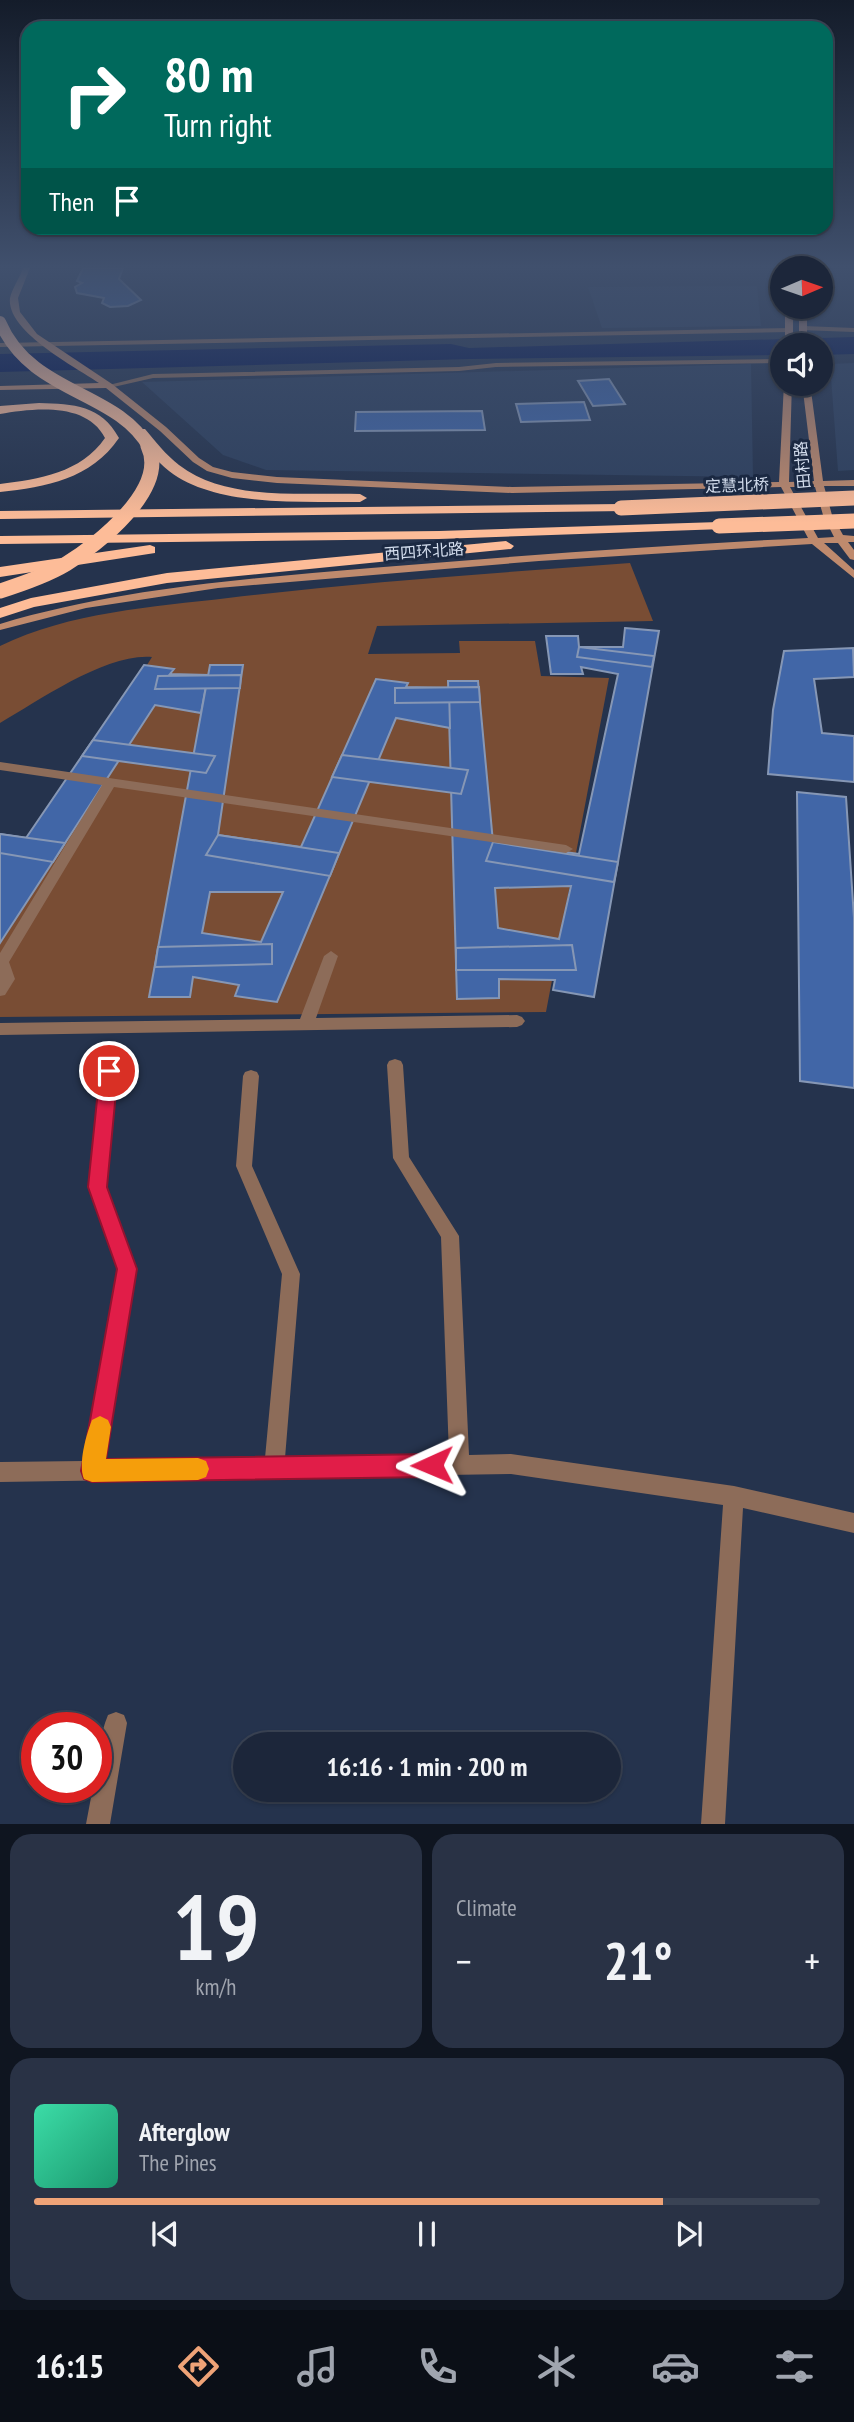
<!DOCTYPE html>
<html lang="en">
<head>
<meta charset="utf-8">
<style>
  :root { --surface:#1c263a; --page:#293245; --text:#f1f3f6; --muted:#a0a5af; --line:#3a4354; --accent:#efa377 }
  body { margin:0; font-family:"PT Sans Narrow","Noto Sans SC",sans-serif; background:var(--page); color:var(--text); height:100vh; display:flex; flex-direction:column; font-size:26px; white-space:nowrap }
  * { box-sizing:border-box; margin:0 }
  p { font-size:23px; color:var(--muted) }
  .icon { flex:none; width:38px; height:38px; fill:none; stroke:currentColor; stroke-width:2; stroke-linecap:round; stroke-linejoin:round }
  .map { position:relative; height:1824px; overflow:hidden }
  .drawer { display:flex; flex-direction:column; gap:10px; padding:10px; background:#0f1520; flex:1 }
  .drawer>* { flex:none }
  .guide { position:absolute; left:21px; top:21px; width:812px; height:214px; border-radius:21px; box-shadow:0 2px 5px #0004,0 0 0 2px var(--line); background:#00695c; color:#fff; overflow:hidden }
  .needle { width:46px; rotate:88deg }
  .tools { position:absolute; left:770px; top:256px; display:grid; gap:14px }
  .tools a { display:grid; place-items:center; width:63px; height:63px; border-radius:50%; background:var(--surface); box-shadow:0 2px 5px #0004,0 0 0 2px var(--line); font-size:35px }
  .speed { position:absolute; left:21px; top:1712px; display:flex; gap:14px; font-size:35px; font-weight:700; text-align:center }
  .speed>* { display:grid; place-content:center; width:91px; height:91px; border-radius:50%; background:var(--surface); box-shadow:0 2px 5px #0004,0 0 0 2px var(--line); line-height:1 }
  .speed .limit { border:10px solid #d22; background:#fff; color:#111 }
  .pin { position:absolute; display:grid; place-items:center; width:60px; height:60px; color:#fff; margin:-30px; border:4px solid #fff; border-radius:50%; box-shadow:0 2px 7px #0007 }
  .me { position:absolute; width:77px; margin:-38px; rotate:269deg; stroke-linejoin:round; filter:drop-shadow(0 0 5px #0008) }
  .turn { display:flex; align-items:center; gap:24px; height:147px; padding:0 28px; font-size:32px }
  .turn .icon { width:91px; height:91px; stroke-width:2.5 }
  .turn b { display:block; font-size:49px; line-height:60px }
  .then { display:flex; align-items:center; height:66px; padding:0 28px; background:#0003; gap:14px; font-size:26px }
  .big { font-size:52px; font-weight:700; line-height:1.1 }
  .drawer .widget { flex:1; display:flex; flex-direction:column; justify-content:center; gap:10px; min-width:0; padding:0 24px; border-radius:21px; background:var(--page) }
  .drawer .dial { align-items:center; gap:0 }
  .dial b { font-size:91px; line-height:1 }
  .song { display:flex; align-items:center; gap:21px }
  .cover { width:84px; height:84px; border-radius:10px; background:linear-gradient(135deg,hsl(160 70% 55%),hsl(160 70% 35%)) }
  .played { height:7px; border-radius:4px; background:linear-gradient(90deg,var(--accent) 80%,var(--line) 80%) }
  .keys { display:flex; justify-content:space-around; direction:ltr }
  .heat { display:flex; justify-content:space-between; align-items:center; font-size:38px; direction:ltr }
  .drawer .tiles { flex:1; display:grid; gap:10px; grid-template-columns:1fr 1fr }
  .widget:last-child { grid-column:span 2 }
  .trip { position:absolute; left:233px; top:1732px; width:388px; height:70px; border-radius:35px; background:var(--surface); box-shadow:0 2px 5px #0004,0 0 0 2px var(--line); font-weight:700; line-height:70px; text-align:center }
  .tabs { display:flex; height:112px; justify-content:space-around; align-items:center; background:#0b0f17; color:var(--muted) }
  .tabs .icon { width:49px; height:49px }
  .tabs .current { color:var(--accent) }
  .tabs b { font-size:32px; color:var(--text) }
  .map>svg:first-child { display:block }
</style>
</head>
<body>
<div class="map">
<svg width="854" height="1824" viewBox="0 0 854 1824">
  <rect width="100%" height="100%" fill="#25334d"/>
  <g fill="#2e405e">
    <path d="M757,286L761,326L602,328L588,287Z"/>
    <path d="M854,363V470L838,471L830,364Z"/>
    <path d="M751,364L753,477L266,470L223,455L142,382Z"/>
  </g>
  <path fill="#794d34" d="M630,563L653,621L377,626L368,654L460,653L459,641H535L541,676L609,678L546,1012L0,1017V900L152,657C106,653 40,700 0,723V646C70,612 152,607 228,598C361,582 496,573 630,563Z"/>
  <path fill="#00124d" d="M854,337V354L821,355V345H782V355L470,359L0,372V354L451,344L469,348Z"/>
  <g fill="#4166a7" stroke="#8697b5" stroke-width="2" fill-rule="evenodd">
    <path d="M83,268H123L119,279L141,300L128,306L110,307L102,303L104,298L77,293L75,287L82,283L77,281Z"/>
    <path d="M609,379L625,404L593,406L578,381Z"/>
    <path d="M584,402L590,420L521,422L516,404Z"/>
    <path d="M482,411L485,430L355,431L356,412Z"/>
    <path d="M625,628L659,631L594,997L553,990L555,980L499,979V998L457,999L448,681H478L493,842L579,854L618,674L581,667L583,674H551L546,636H578L579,647H623ZM571,886L559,939L498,928L495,888Z"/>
    <path d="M579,647L654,656L652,667L577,657Z"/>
    <path d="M853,648L854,677L814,679L822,733L854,736V782L768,774L773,710L784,651Z"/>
    <path d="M144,665L174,669L170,674L208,675L201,713L155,705L0,943V834L26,838Z"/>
    <path d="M210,665H243L218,835L301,847L376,679L408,683L406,687L449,688L450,728L396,718L277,1002L235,996L239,985L193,977L190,997H149ZM210,892H283L261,942L202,933Z"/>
    <path d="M241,675L240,688L155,689L158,676Z"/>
    <path d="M479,687L480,702L395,703V688Z"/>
    <path d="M93,740L215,756L206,773L82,756Z"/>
    <path d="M342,755L468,770L461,794L332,777Z"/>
    <path d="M797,792L846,797L854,918V1088L800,1081Z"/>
    <path d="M0,834L65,843L53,862L0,853Z"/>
    <path d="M218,835L339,853L330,876L206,855Z"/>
    <path d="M493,842L618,862L614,882L486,861Z"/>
    <path d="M272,944V964L155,967L158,947Z"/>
    <path d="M572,945L576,970H456V948Z"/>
  </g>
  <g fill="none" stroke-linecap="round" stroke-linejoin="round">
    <g fill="#8d6c59" fill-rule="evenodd">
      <path d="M803,326L854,328V332L800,330L799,328Z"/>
      <path d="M792,328L793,330L789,332L0,347V343Z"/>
      <path d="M777,359L781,361L780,363L496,367L459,371L153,378L109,388L105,386L153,374L459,367L496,363Z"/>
      <path d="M0,762L566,845L573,849L566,853L114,787L9,962L15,979L5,995L0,996V953L102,785L0,770Z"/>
      <path d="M331,951L338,956L316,1018L517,1015L522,1017L525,1021L522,1025L517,1027L0,1035V1023L300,1019L324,956Z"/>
      <path d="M395,1059L401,1061L403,1065L409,1157L459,1236L469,1455L511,1454L734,1486L854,1513V1533L743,1508L725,1824H701L723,1505L511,1474L0,1482V1462L84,1461L118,1269L88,1187L101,1071L103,1067L109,1065L115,1067L117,1071L106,1187L136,1269L104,1461L265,1458L282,1274L236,1166L243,1076L245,1072L251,1070L257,1072L259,1076L252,1166L300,1274L285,1458L449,1455L441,1237L393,1158L387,1065L389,1061Z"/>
      <path d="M116,1712L124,1715L127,1723L110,1824H86L93,1787H96C96,1763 99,1737 108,1715Z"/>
    </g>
    <g fill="#bf8a6d" fill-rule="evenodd">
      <path d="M23,268H30L18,298L20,312L37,334L112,384L166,427L199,458L213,467L232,472L277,477L512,487L779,482L784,383H792L789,482L814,481L802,383H810L823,481L854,480V486H824L832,515L843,535L854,536V542H848L854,550V560L850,559L838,543H824L854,570V578L812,544L539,561L218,588L86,608L0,630V624C121,588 245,579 371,568C516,556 662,545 808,538L781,487L512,493L277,483L232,478L207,471L193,462L160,431L106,388L0,390V386L99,383C75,367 6,331 10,298C12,289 20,277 23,268ZM790,487H815L823,515L834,537L818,538Z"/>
      <rect x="785" y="306" width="8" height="39"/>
      <rect x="799" y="306" width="8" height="39"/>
    </g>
    <g fill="#fdbc98" fill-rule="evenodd">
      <path d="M39,403C74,404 101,405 119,438C91,479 46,487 0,492V484C39,479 81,473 105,438C87,402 34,408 0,414V406Z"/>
      <path d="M135,429H145C155,441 166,455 179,465C227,502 303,492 360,494L367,498L360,502C303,501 217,508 169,471C156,461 146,447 135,435Z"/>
      <path d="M621,504L626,505V511L0,519V511Z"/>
      <path d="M719,522L724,523V529L439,539L0,544V536L439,531Z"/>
      <path d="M506,541L514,546L511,549L167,583L34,607L0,618V608L31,598L167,573Z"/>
      <path d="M150,545L155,547V553L0,577V567Z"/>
    </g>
    <path stroke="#fdbc98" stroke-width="12" d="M0,322C31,395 117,390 149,448"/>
    <g stroke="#fdbc98" stroke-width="15">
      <path d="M621,508L854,498"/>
      <path d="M719,526L854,521"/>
      <path d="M0,591C22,584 46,576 66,564C97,545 169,489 148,446"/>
    </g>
  </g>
  <linearGradient id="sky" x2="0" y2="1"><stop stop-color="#141c2a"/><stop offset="0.51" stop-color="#40506d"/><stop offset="1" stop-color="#40506d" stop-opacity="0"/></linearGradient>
  <rect width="854" height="523" fill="url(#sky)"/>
  <path fill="#e11d48" stroke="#92132f" stroke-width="2" d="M109,1064L118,1071L107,1187L137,1269L106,1459L432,1454L440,1458L444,1465L440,1473L432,1477L92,1482L84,1479L81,1471L117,1269L88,1187L100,1071Z"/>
  <path fill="#f59e0b" d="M100,1416L108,1420L111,1427L106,1459L198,1458L206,1461L209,1469L206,1477L198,1480L92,1482L84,1479C78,1464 86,1435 92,1420Z"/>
  <g text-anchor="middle" stroke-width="6" stroke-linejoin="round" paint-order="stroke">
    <g font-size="16" fill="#d3dded" stroke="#1b2942">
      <text transform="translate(802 465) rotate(-95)" y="6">田村路</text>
      <text transform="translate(737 485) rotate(-2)" y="6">定慧北桥</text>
      <text transform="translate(424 551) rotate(-4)" y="6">西四环北路</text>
    </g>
  </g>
</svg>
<div class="tools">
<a><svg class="needle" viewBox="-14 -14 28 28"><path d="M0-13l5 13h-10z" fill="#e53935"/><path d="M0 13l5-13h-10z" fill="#a0a5af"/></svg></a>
<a><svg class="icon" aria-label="sound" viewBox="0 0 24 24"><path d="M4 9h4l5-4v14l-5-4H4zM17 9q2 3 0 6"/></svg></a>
</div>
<div class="speed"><div class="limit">30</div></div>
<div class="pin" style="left:109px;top:1071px;background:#d93025"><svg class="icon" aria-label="arrive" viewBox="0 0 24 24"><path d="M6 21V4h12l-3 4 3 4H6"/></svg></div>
<svg class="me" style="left:432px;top:1465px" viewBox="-20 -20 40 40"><path d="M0-17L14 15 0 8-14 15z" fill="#e11d48" stroke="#fff" stroke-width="4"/></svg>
<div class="trip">16:16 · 1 min · 200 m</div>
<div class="guide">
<div class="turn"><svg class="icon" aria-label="right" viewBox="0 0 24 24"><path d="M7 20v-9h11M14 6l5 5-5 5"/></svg><div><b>80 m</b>Turn right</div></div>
<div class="then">Then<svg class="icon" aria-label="arrive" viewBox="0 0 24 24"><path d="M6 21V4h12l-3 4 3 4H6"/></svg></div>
</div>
</div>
<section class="drawer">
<div class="tiles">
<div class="widget dial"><b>19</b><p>km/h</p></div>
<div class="widget"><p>Climate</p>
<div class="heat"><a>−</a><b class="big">21°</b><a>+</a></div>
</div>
<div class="widget">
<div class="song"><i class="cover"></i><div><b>Afterglow</b><p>The Pines</p></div></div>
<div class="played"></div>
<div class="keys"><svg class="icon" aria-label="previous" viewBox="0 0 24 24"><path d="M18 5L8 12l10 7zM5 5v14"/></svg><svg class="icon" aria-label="pause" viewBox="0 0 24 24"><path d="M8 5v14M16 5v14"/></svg><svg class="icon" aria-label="next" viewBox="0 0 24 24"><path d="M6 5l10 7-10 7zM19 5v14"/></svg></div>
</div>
</div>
</section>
<nav class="tabs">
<b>16:15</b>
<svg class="icon current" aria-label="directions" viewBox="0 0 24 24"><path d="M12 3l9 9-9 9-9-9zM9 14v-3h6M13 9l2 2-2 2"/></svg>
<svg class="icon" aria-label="music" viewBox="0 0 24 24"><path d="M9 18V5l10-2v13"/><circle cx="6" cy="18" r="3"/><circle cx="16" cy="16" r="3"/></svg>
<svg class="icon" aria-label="phone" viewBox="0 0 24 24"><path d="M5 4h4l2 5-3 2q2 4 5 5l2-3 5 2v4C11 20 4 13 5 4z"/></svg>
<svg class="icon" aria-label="climate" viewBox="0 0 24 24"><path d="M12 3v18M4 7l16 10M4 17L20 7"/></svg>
<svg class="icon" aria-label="car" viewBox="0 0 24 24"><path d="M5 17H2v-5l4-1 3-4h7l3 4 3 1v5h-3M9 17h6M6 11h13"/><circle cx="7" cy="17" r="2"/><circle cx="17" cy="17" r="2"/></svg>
<svg class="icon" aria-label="filters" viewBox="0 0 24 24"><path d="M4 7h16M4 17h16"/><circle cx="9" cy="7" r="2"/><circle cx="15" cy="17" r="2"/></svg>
</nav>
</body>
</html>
